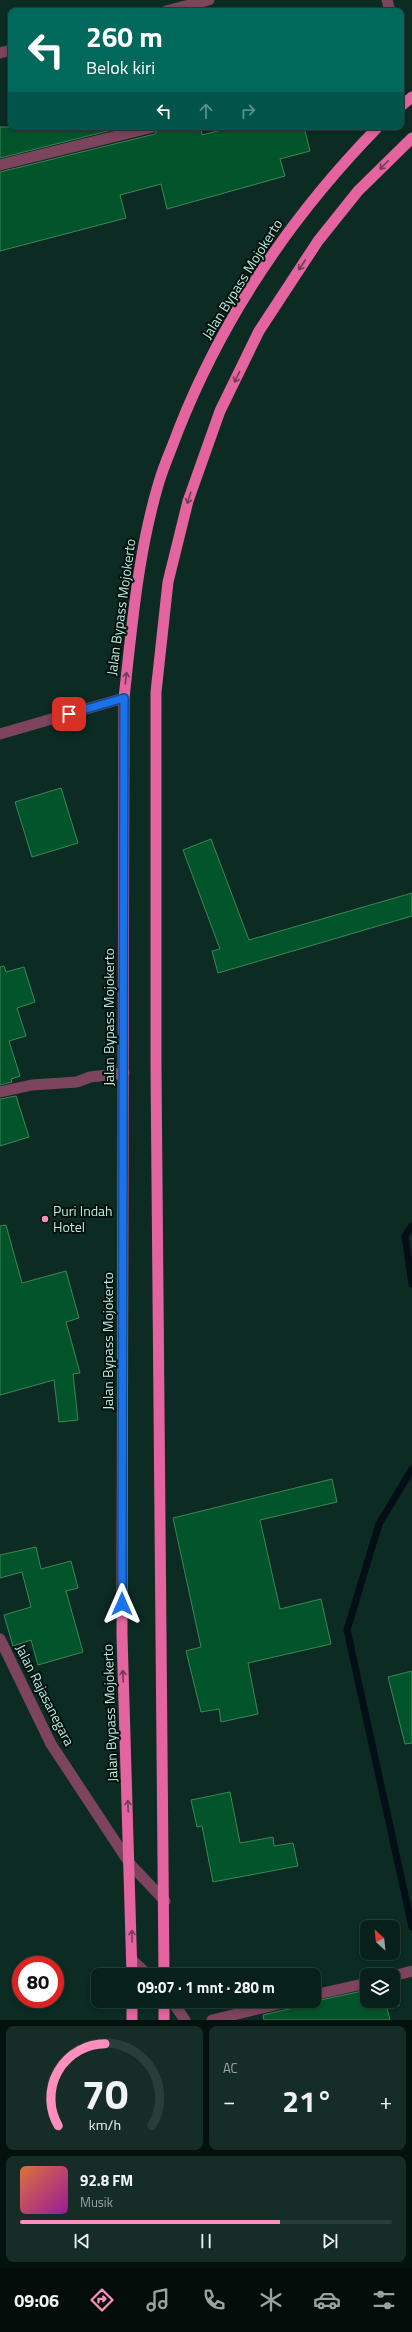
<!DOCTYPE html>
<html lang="id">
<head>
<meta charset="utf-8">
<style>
  :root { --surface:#08201a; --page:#162d27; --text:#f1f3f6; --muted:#98a3a2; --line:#293e39; --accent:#fd8ebe }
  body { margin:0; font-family:"Titillium Web",sans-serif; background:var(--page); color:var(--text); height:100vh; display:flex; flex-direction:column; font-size:15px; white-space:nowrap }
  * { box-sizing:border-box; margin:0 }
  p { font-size:13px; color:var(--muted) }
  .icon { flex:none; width:22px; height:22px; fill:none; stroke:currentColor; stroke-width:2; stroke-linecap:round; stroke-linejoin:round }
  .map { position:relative; height:2020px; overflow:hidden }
  .drawer { display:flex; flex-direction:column; gap:6px; padding:6px; background:#04120e; flex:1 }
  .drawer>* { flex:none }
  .top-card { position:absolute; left:8px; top:8px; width:396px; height:122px; border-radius:8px; box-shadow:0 2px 6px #0003,0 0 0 1px var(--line); background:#00695c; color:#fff; overflow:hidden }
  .needle { width:26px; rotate:333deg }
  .buttons { position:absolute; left:360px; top:1920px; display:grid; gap:8px }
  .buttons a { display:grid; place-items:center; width:40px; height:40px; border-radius:8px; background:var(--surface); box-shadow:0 2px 6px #0003,0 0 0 1px var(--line); font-size:20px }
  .speed { position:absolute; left:12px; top:1956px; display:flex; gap:8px; font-size:20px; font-weight:700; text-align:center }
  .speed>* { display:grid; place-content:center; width:52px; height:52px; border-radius:50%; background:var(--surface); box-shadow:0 2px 6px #0003,0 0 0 1px var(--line); line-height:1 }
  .speed .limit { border:6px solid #d22; background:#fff; color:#111 }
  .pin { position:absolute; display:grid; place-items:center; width:34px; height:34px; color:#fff; margin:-17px; border-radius:8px; box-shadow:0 2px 6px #0006 }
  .me { position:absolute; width:44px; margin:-22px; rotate:0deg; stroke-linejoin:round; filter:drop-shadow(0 0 3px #0008) }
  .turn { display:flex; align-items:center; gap:14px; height:84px; padding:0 12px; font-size:18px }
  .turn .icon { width:52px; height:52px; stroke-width:2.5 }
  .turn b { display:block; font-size:28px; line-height:34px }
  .lanes { display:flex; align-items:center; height:38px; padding:0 12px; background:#0003; justify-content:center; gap:20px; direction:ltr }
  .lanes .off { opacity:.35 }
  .big { font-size:30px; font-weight:700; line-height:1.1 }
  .drawer .tile { flex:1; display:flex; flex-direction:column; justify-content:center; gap:6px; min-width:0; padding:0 14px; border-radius:8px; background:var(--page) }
  .drawer .dial { align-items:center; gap:0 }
  .dial svg { height:104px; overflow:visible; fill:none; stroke:var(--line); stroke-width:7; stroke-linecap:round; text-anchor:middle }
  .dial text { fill:var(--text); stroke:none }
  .song { display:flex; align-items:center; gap:12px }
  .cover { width:48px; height:48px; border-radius:6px; background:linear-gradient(135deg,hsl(20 70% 55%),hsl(300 70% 35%)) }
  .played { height:4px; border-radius:2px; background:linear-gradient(90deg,var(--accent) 70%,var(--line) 70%) }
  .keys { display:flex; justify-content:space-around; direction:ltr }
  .heat { display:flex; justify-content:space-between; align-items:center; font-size:22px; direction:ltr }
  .drawer .tiles { flex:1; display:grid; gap:6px; grid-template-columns:1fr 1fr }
  .tile:last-child { grid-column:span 2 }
  .trip { position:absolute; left:91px; top:1968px; width:230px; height:40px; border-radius:8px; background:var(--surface); box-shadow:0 2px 6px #0003,0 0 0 1px var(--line); font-weight:700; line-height:40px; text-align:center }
  .dock { display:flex; height:64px; justify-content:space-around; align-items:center; background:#030d0a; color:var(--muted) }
  .dock .icon { width:28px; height:28px }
  .dock .selected { color:var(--accent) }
  .dock b { font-size:18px; color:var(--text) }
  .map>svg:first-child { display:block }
</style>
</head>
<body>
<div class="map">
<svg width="412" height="2020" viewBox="0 0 412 2020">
  <rect width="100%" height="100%" fill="#0b2b23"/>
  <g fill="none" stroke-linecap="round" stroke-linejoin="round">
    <g stroke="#030e16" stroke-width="7">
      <path d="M412,1226L405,1236L412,1284"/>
      <path d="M412,1469L379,1524L347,1630L412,1927"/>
    </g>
  </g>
  <g fill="#02552b" stroke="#3f8558">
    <path d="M0,127H124L0,158Z"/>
    <path d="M160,127H201L202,135L233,127H304L310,151L280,159L285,176L167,209L161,184L120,195L126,218L0,251V172L155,134Z"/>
    <path d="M61,788L78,843L32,857L15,802Z"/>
    <path d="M211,839L249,940L412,893V916L218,973L212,951L220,949L183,850Z"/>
    <path d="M4,966L6,972L24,967L35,1002L17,1008L26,1036L9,1041L20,1076L11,1079L12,1082L0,1085V967Z"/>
    <path d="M16,1096L29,1137L0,1146V1099Z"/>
    <path d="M6,1225L22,1283L66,1271L79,1318L66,1322L80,1373L73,1374L78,1420L59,1422L54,1380L0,1395V1226Z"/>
    <path d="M332,1479L337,1502L260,1520L280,1609L321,1599L331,1644L248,1663L258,1714L221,1722L219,1709L201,1712L186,1651L201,1647L173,1518Z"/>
    <path d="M36,1547L41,1569L71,1561L78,1588L66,1591L83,1652L38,1665L31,1640L13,1646L4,1615L31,1607L22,1572L0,1578V1555Z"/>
    <path d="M412,1671V1743L405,1744L388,1677Z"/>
    <path d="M230,1792L240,1843L273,1837L274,1846L293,1843L298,1866L213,1882L202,1826L197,1827L191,1800Z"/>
    <path d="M393,1983L399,2006L387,2008L390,2020H264L263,2015L293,2008L297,2005L367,1990V2001H393Z"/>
  </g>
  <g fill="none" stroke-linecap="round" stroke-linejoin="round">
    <g stroke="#7d445d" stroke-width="11">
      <path d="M0,1092L32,1085L77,1082L90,1077L124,1073"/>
      <path d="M393,1976L412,1971"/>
      <path d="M314,1995L367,1983"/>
      <path d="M212,2020L291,2001"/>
    </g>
    <g stroke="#7d445d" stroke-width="11">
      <path d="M387,0L390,11"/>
      <path d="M166,11L209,0"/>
      <path d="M0,53L11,50"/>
      <path d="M0,165L153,127"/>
      <path d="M0,734L124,698"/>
    </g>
    <g stroke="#7d445d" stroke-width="11">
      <path d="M0,1639L51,1744L130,1864L165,1901"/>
      <path d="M132,1960L148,1975"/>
      <path d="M172,2001L185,2020"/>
    </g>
    <g stroke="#e4649f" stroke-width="11">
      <path d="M401,106L412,97"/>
      <path d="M132,1975L122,1635L124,698C132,625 138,552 159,482C164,465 172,448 178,431C223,317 292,215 378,127"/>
      <path d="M164,1975L156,1067V692L168,582L188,501L220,411L259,331L318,241L358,191L412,138"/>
      <path d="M132,2001V2020"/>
      <path d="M164,2001V2020"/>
    </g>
  </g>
  <defs><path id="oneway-shaft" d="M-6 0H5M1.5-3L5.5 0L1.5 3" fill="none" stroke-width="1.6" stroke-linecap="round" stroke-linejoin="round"/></defs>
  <g stroke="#723b56">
    <use href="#oneway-shaft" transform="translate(384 165) rotate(135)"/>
    <use href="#oneway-shaft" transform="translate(302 265) rotate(123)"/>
    <use href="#oneway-shaft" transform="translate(237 377) rotate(116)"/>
    <use href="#oneway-shaft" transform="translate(189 498) rotate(108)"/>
    <use href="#oneway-shaft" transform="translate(126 678) rotate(-83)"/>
    <use href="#oneway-shaft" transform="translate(123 1676) rotate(-92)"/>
    <use href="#oneway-shaft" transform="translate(128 1806) rotate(-92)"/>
    <use href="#oneway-shaft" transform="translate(132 1936) rotate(-91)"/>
  </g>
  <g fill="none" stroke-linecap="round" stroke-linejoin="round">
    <defs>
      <path id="route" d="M69,714L124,698L122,1604"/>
    </defs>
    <use href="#route" stroke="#114b97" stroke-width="10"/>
    <use href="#route" stroke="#1a73e8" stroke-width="7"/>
  </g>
  <circle fill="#fd8ebe" stroke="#00120d" stroke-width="1.5" cx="45" cy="1219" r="4"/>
  <g text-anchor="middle" stroke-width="4" stroke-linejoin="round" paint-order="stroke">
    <g font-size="14" fill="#beeadc" stroke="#00120d">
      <text transform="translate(242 279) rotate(-58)" y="5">Jalan Bypass Mojokerto</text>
      <text transform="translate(121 607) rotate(-82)" y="5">Jalan Bypass Mojokerto</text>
      <text transform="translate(109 1017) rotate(-90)" y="5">Jalan Bypass Mojokerto</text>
      <text transform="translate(108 1341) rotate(-90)" y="5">Jalan Bypass Mojokerto</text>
      <text transform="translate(45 1695) rotate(63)" y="5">Jalan Rajasanegara</text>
      <text transform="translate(110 1713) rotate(-92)" y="5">Jalan Bypass Mojokerto</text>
    </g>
    <g font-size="14" fill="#beeadc" stroke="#00120d" text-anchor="start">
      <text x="53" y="1216">Puri Indah<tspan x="53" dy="16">Hotel</tspan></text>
    </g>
  </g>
</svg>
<div class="buttons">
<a><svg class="needle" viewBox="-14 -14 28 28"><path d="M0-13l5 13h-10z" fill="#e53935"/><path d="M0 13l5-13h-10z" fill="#98a3a2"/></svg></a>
<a><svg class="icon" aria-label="layers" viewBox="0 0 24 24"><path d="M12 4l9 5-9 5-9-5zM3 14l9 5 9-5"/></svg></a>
</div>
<div class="speed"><div class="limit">80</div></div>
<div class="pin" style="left:69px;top:714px;background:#d93025"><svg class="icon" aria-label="arrive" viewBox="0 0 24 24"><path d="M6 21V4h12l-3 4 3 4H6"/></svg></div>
<svg class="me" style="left:122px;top:1604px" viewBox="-20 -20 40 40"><path d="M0-17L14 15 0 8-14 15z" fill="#1a73e8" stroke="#fff" stroke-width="4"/></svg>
<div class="trip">09:07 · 1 mnt · 280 m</div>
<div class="top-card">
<div class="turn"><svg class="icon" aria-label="left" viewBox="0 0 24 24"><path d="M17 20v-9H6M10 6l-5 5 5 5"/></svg><div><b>260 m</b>Belok kiri</div></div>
<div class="lanes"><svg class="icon" aria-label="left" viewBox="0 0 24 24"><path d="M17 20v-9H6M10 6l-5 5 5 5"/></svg><svg class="icon off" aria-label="ahead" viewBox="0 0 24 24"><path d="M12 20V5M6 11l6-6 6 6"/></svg><svg class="icon off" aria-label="right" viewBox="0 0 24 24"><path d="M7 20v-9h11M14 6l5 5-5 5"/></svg></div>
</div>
</div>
<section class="drawer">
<div class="tiles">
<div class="tile dial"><svg viewBox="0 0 100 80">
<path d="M14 69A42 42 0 1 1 86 69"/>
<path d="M14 69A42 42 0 0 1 50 6" stroke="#fd8ebe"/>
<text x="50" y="56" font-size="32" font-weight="700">70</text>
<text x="50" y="72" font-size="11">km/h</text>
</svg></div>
<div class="tile"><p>AC</p>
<div class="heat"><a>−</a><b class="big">21°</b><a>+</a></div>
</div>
<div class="tile">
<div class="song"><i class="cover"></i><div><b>92.8 FM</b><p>Musik</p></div></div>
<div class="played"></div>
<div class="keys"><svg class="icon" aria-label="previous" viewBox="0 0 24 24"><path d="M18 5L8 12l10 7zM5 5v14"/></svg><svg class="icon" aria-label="pause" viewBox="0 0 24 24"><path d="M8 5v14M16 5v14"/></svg><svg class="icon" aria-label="next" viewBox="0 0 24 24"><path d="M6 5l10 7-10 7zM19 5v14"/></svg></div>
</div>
</div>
</section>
<nav class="dock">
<b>09:06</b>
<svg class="icon selected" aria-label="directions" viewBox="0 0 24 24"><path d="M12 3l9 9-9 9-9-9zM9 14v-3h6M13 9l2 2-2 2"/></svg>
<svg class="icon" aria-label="music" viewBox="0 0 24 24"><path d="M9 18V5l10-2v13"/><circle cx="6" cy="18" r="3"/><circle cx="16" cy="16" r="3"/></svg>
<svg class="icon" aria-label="phone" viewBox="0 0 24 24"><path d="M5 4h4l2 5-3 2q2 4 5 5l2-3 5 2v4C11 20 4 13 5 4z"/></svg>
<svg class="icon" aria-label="climate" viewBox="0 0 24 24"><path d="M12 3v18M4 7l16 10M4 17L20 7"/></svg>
<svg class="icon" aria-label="car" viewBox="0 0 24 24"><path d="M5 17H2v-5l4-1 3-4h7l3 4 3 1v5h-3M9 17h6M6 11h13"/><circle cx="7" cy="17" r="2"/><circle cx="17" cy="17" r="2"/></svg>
<svg class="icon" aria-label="filters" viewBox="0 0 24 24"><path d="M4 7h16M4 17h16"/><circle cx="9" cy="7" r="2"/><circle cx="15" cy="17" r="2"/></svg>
</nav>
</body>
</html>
